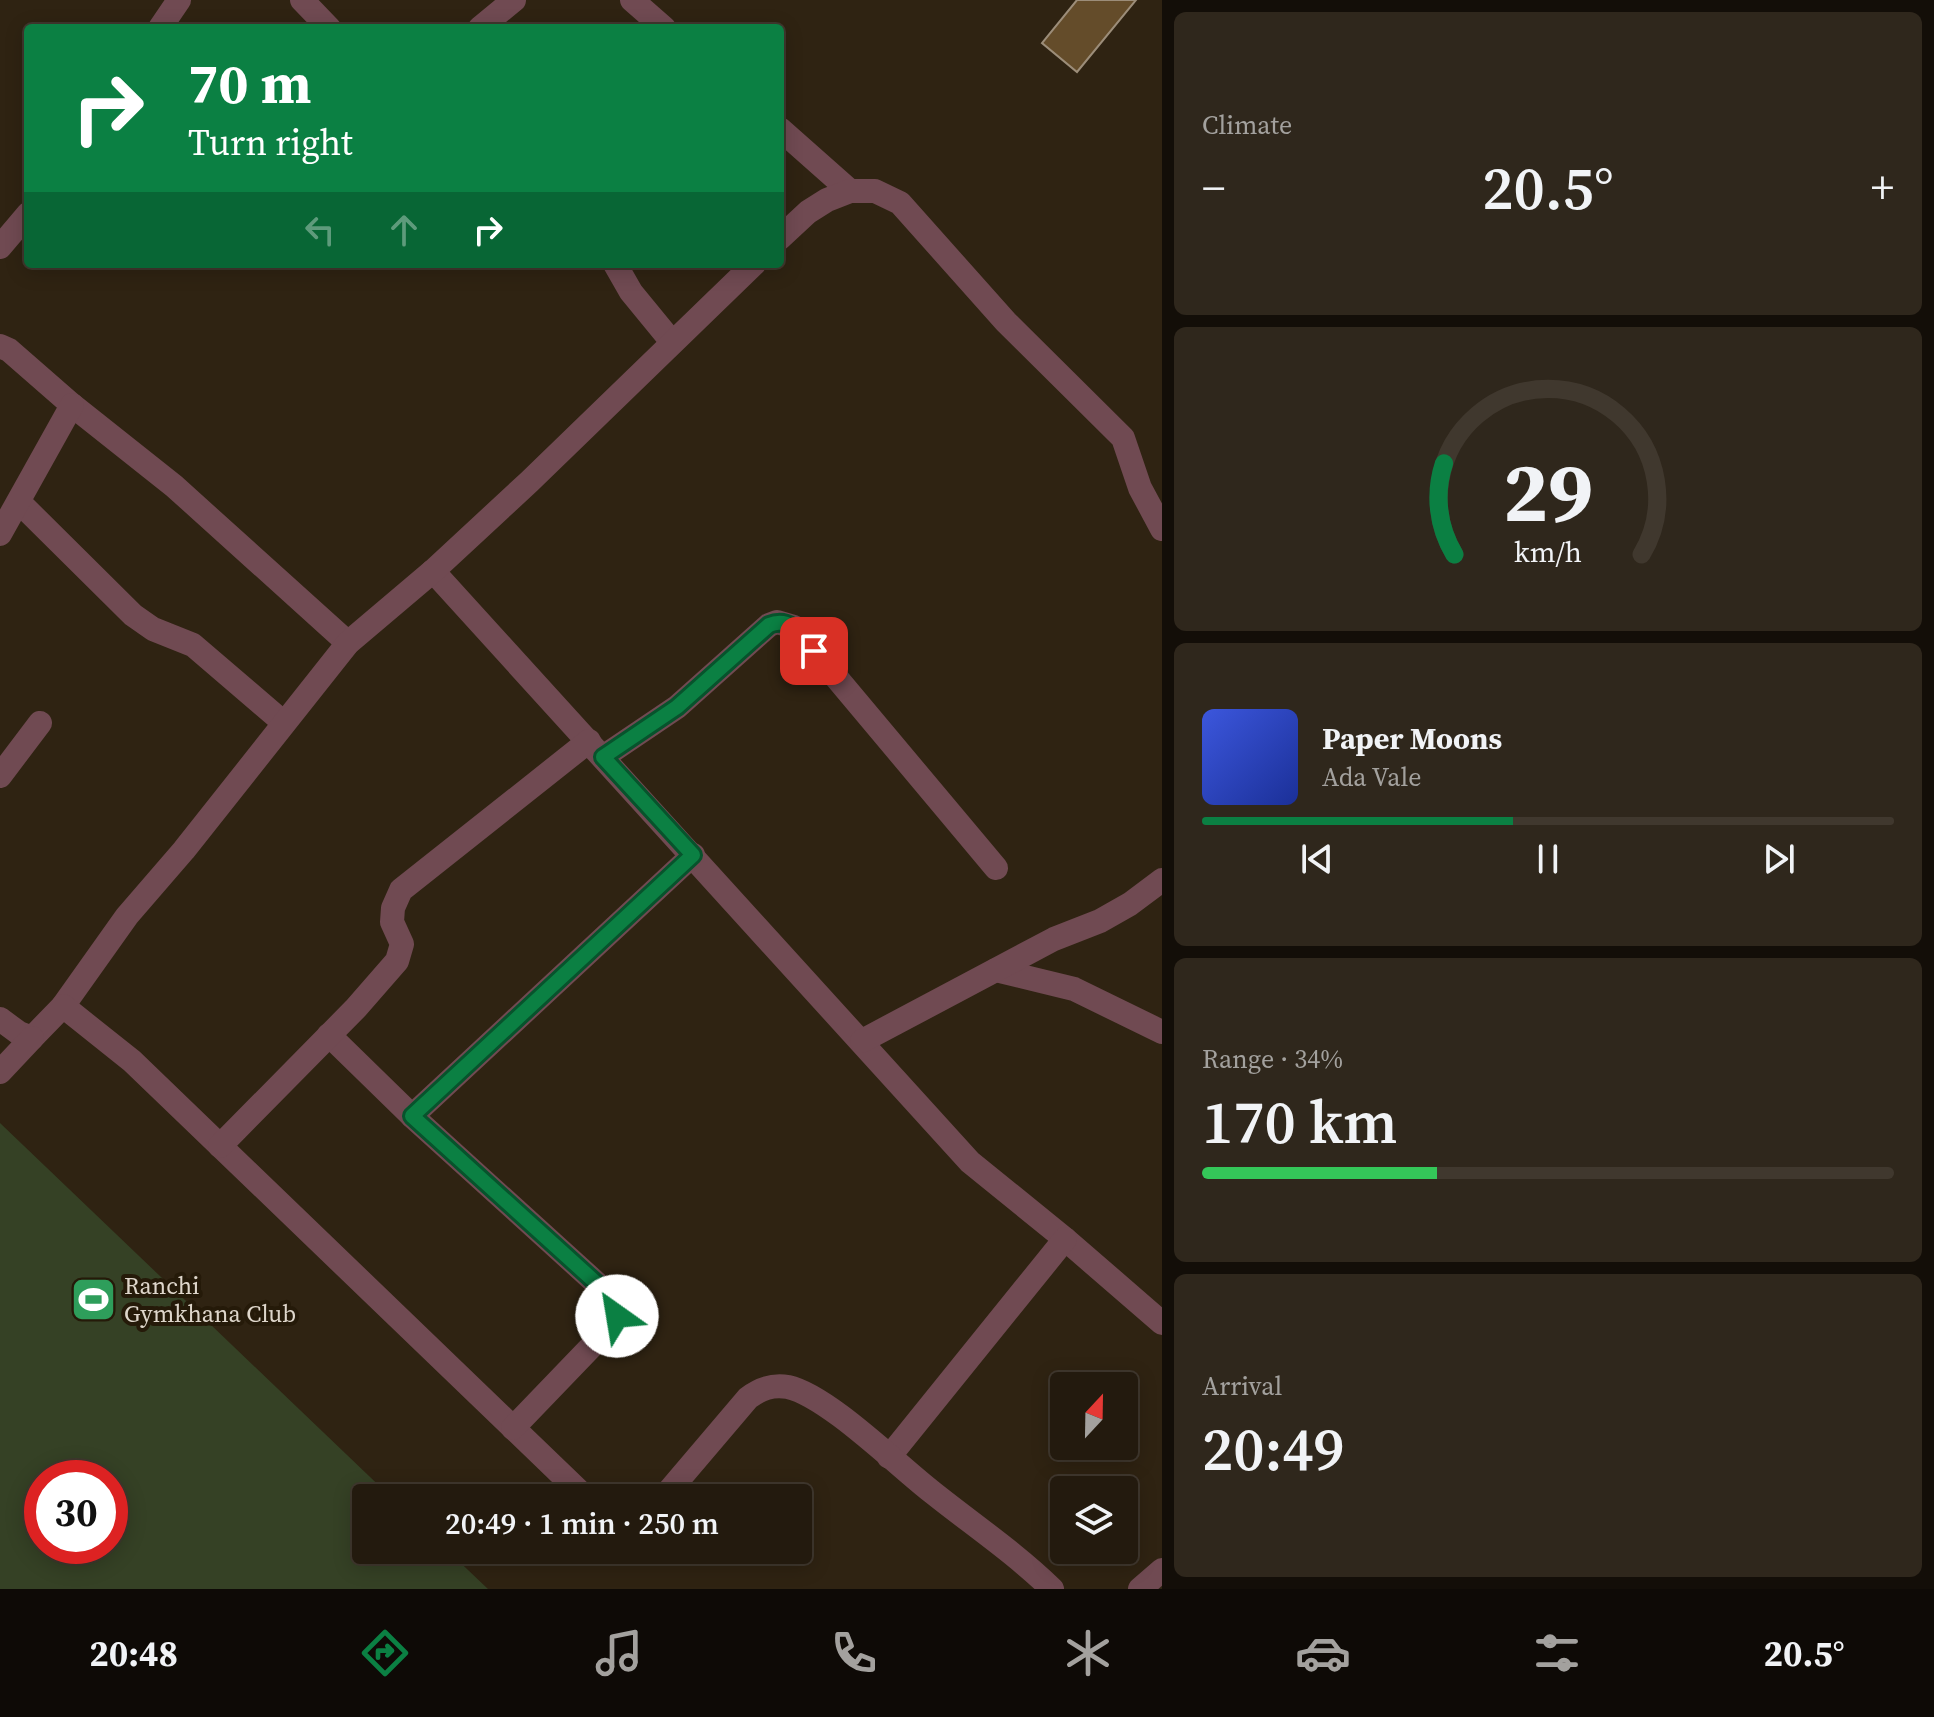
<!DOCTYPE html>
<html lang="en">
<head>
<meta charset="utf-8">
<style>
  :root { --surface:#231a0e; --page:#2f271c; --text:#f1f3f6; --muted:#a3a19e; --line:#40382e; --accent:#0b8043 }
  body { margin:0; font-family:"Source Serif 4",serif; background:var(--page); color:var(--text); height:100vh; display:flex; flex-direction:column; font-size:30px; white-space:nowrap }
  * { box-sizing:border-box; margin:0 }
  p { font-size:26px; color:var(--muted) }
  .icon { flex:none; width:44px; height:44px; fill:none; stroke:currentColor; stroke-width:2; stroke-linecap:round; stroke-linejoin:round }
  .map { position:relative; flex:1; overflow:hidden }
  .sheet { display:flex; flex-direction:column; gap:12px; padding:12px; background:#130e08; width:772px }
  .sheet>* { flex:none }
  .banner { position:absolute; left:24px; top:24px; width:760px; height:244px; border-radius:8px; box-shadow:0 4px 20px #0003,0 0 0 2px var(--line); background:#0b8043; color:#fff; overflow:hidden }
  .needle { width:52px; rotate:22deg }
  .buttons { position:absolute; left:1050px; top:1372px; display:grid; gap:16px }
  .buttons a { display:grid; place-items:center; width:88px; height:88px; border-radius:8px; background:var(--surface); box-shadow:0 4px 20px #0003,0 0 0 2px var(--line); font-size:40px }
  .speed { position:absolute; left:24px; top:1460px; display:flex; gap:16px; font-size:40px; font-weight:700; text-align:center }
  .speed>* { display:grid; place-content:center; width:104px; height:104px; border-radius:50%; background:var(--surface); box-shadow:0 4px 20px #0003,0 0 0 2px var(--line); line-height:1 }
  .speed .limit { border:12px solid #d22; background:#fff; color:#111 }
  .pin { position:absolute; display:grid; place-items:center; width:68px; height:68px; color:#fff; margin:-34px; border-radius:16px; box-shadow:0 4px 12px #0006 }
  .me { position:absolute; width:88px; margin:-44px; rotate:328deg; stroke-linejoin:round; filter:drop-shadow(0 0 6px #0008) }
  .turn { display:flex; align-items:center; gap:28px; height:168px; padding:0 32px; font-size:36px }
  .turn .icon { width:104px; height:104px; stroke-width:2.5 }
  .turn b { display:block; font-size:56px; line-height:68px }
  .lanes { display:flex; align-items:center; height:76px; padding:0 32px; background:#0003; justify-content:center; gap:40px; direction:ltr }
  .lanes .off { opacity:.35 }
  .big { font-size:60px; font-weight:600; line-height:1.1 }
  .sheet .card { flex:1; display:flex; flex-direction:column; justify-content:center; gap:12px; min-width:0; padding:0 28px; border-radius:12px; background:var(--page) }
  .sheet .dial { align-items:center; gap:0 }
  .dial svg { height:208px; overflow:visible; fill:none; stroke:var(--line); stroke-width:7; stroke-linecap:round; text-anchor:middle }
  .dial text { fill:var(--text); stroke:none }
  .song { display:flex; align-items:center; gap:24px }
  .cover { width:96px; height:96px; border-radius:12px; background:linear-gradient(135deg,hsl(230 70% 55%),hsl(230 70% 35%)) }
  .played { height:8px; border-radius:4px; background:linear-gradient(90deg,var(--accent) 45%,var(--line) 45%) }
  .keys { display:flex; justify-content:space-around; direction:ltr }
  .heat { display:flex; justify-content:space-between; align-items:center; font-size:44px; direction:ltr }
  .charge { height:12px; border-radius:6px; background:linear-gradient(90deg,#34c759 34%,var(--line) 0) }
  .trip { position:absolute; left:352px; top:1484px; width:460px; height:80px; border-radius:8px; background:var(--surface); box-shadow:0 4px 20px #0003,0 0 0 2px var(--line); font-weight:600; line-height:80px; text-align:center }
  .tab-bar { display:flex; height:128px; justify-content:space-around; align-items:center; background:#0e0a06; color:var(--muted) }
  .tab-bar .icon { width:56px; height:56px }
  .tab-bar .selected { color:var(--accent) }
  .tab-bar b { font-size:36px; color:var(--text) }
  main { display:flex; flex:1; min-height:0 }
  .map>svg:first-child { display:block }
</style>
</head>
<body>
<main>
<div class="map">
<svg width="1162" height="1589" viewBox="0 0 1162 1589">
  <rect width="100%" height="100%" fill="#2f2312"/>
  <path fill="#354125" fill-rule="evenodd" d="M0,1123L392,1498H366V1550H447L488,1589H0ZM42,1478H110V1546H42Z"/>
  <path fill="#644c2a" stroke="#9c8d79" stroke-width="2" d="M1077,0H1136L1077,72L1042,43Z"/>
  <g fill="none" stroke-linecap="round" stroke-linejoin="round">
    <g stroke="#704a52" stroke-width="24">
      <path d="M302,0L329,28"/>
      <path d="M632,0L664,28"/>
      <path d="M160,28L179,0"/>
      <path d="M480,28L514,0"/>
      <path d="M780,129L850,191"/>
      <path d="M780,238L808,212L827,200L850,191H875L900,203L1006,322L1123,438L1140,488L1162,529"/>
      <path d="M0,247L28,214"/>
      <path d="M615,264L631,292L672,342"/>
      <path d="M0,346L9,350L72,405L174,486L348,643"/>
      <path d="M19,502L133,615L153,629L193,645L284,723"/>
      <path d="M0,534L72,405"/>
      <path d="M433,571L970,1162L1065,1239L1162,1323"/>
      <path d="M603,757L677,707L769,625L777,622L794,627L996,868"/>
      <path d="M0,776L40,723"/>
      <path d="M996,970L1074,989L1162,1032"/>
      <path d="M63,1006L127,916L184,850L348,643L433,571L529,482L754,264"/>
      <path d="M0,1019L19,1033L32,1038L63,1006L132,1061L586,1498"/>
      <path d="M329,1035L412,1116L616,1301L619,1308L614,1323L513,1428"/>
      <path d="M862,1041L1054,939L1100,921L1130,904L1162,880"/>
      <path d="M0,1072L32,1038"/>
      <path d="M412,1116L693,855"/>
      <path d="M220,1146L356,1008L397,961L402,944L392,922L393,908L401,890L589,741"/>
      <path d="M889,1457L1065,1239"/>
      <path d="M663,1498L748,1398C760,1389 772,1384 788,1387C828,1396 897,1465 932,1492C972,1524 1015,1553 1052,1589"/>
      <path d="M1140,1589L1162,1570"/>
    </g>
  </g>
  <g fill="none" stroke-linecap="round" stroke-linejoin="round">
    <defs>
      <path id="route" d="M617,1316L619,1308L616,1301L412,1116L693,855L603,757L677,707L769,625C791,616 802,636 814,651"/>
    </defs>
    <use href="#route" stroke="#07532c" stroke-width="20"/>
    <use href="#route" stroke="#0b8043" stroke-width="14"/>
  </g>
  <defs>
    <symbol id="stadium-square" viewBox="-11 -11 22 22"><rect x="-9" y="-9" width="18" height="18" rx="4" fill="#2e9e5b" stroke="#251a09"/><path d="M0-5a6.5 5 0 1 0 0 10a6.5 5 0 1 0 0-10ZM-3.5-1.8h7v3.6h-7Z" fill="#fff"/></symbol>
  </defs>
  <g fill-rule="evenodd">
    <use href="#stadium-square" x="68" y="1274" width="51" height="51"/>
  </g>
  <g text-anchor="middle" stroke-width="8" stroke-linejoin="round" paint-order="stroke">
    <g font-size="24" fill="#ded6cb" stroke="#251a09" text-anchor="start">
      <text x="124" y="1294">Ranchi<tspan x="124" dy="28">Gymkhana Club</tspan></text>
    </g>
  </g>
</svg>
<div class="buttons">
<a><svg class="needle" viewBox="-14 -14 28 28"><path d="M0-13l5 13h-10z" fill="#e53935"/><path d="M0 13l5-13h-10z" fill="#a3a19e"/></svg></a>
<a><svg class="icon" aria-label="layers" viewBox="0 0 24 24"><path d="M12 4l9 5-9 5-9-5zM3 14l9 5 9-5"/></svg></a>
</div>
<div class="speed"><div class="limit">30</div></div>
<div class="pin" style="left:814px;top:651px;background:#d93025"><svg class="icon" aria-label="arrive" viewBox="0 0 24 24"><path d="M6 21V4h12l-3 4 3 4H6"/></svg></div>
<svg class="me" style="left:617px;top:1316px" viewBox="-20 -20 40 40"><circle r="19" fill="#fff"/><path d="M0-13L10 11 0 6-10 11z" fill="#0b8043"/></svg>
<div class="trip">20:49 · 1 min · 250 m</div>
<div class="banner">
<div class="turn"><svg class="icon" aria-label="right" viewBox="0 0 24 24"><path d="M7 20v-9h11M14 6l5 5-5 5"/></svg><div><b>70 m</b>Turn right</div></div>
<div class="lanes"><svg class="icon off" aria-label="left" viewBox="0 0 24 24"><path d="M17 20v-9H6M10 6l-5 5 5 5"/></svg><svg class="icon off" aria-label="ahead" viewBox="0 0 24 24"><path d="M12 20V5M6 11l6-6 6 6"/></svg><svg class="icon" aria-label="right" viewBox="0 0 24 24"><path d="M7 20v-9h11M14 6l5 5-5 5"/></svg></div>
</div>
</div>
<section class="sheet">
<div class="card"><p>Climate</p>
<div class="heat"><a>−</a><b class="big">20.5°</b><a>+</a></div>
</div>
<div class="card dial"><svg viewBox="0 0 100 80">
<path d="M14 69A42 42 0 1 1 86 69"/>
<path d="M14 69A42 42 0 0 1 10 34" stroke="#0b8043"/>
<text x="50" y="56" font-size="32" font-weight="700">29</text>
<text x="50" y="72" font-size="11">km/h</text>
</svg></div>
<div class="card">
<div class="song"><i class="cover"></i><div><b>Paper Moons</b><p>Ada Vale</p></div></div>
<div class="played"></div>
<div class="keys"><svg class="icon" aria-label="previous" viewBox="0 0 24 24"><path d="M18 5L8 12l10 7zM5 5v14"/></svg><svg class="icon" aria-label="pause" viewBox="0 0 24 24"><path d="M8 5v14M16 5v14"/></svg><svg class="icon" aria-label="next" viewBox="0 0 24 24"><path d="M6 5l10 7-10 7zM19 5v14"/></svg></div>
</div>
<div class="card"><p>Range · 34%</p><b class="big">170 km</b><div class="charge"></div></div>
<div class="card"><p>Arrival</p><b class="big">20:49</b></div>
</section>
</main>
<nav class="tab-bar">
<b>20:48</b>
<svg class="icon selected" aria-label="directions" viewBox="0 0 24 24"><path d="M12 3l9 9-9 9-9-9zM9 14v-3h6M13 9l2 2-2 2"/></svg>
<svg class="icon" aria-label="music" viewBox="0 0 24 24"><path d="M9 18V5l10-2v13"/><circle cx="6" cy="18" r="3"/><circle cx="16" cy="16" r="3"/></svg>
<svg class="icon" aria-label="phone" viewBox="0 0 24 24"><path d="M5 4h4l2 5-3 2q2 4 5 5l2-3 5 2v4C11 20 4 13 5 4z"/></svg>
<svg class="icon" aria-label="climate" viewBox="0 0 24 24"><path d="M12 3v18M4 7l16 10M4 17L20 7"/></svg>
<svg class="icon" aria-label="car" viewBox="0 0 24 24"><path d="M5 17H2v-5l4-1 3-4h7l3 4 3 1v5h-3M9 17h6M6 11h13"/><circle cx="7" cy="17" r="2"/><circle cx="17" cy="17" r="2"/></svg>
<svg class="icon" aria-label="filters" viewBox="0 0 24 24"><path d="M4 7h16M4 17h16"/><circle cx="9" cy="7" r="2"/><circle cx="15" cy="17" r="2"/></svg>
<b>20.5°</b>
</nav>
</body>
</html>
